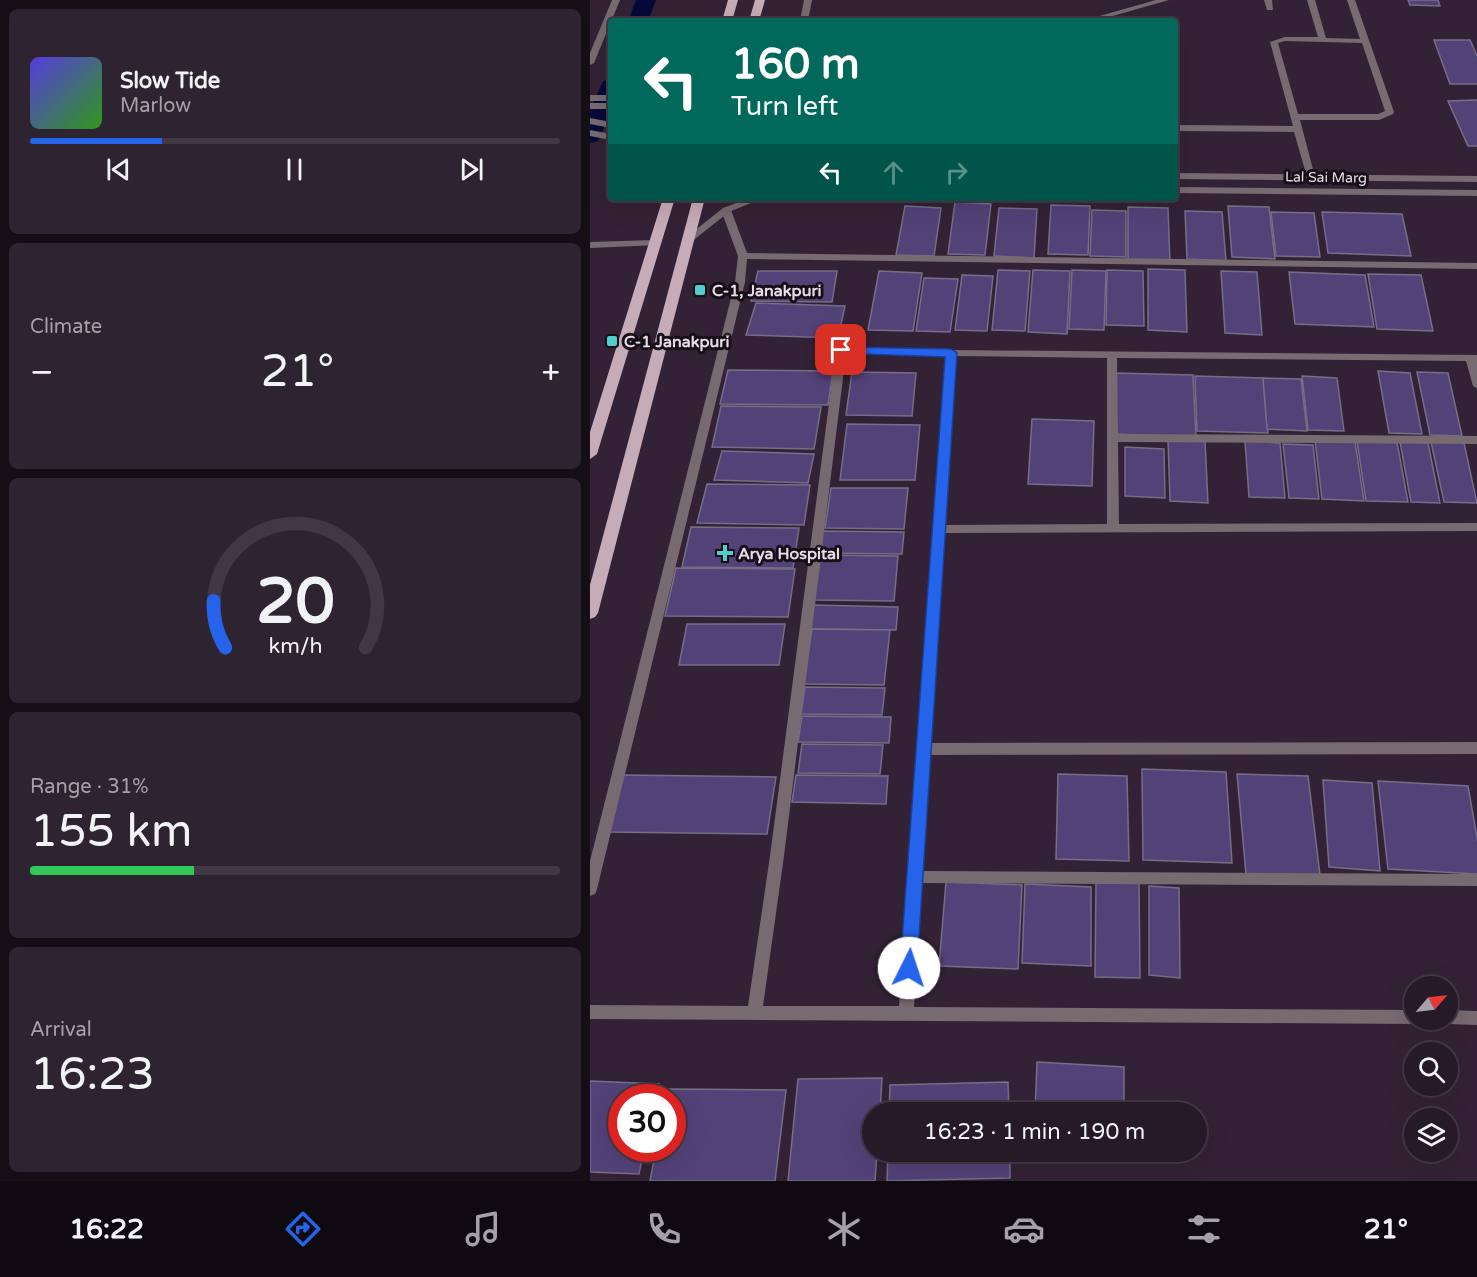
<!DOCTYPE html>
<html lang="en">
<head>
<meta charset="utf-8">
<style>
  :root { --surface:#261a28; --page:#2e2330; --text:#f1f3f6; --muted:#a4a1a8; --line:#423845; --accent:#2563eb }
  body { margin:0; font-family:"Varela Round",sans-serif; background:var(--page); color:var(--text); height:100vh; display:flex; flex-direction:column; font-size:22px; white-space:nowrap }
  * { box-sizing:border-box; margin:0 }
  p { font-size:20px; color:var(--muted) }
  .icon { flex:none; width:33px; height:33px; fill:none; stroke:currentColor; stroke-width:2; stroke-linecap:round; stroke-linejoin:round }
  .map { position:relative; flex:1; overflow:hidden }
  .side { display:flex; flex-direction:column; gap:9px; padding:9px; background:#150e16; width:590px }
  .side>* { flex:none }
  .guide { position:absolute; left:18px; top:18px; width:570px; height:183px; border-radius:6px; box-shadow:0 6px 24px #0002,0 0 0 2px var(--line); background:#00695c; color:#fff; overflow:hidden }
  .needle { width:39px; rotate:62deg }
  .fabs { position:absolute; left:814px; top:976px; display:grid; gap:12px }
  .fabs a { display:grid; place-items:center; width:54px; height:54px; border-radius:50%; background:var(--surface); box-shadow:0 6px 24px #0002,0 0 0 2px var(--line); font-size:30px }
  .speed { position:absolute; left:18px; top:1084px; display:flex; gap:12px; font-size:30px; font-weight:700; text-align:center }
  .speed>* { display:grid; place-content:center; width:78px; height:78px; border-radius:50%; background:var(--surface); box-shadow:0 6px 24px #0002,0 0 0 2px var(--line); line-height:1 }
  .speed .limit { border:9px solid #d22; background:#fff; color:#111 }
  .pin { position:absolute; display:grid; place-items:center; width:51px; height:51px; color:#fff; margin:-26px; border-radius:12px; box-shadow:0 3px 9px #0006 }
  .me { position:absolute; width:66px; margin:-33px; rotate:4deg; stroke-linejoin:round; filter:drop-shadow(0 0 4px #0008) }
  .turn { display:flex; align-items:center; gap:21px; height:126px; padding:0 24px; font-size:27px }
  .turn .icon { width:78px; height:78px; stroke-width:2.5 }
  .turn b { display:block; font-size:42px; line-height:51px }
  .lanes { display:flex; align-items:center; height:57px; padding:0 24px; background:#0003; justify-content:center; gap:30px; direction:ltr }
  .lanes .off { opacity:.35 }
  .big { font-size:45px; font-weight:600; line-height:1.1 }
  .side .tile { flex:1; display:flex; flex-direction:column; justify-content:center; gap:9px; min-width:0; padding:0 21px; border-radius:9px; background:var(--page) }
  .side .dial { align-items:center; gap:0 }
  .dial svg { height:156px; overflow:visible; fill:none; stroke:var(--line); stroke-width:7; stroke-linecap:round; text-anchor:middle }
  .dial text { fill:var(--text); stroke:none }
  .song { display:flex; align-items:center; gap:18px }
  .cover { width:72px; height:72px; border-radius:9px; background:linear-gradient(135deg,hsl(250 70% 55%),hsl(110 70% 35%)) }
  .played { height:6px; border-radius:3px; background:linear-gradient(90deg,var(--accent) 25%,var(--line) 25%) }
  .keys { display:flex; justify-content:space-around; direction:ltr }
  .heat { display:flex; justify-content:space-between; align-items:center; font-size:33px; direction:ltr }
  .charge { height:9px; border-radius:4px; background:linear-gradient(90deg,#34c759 31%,var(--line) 0) }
  .trip { position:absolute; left:272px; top:1102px; width:345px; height:60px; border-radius:30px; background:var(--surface); box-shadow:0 6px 24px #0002,0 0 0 2px var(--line); font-weight:600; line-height:60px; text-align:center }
  .tabs { display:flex; height:96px; justify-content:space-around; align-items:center; background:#0f0a10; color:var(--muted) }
  .tabs .icon { width:42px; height:42px }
  .tabs .current { color:var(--accent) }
  .tabs b { font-size:27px; color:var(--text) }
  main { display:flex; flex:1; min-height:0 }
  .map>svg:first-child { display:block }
</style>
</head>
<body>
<main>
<section class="side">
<div class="tile">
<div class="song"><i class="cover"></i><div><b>Slow Tide</b><p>Marlow</p></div></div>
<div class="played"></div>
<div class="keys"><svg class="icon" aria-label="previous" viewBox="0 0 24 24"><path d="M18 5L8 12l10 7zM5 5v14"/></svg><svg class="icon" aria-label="pause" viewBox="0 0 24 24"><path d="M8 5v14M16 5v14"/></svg><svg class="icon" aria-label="next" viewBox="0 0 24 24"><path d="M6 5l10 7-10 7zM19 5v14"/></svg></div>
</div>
<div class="tile"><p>Climate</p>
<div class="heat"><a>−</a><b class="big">21°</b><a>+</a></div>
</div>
<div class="tile dial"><svg viewBox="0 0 100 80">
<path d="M14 69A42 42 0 1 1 86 69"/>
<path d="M14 69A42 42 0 0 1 8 45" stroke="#2563eb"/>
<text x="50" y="56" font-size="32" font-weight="700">20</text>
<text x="50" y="72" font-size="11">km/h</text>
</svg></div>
<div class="tile"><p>Range · 31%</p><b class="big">155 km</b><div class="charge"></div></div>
<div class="tile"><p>Arrival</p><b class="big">16:23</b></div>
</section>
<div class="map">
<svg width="888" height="1181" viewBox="0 0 888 1181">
  <rect width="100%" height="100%" fill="#332235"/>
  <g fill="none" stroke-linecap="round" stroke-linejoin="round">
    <g fill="#070a39" fill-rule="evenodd">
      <path d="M46,0H66L58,21H38Z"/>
      <path d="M21,79V112L8,141L0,143V110L13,81Z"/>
    </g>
  </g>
  <g fill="#534278" stroke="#756e88" stroke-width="1.5">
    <path d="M818,0H848L850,6L820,5Z"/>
    <path d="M844,40H880L888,58V84H860Z"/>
    <path d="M888,100V146H878L858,101Z"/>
    <path d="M365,202L401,204L395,255L358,254Z"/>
    <path d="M461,205L500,206L498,255L458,254Z"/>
    <path d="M315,206L351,208L344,256L306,255Z"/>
    <path d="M638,206L679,207L685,259L642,257Z"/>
    <path d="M538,207L578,208L580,263L538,261Z"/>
    <path d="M409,208L447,209L444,258L404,256Z"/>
    <path d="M502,210L536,211V257L500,256Z"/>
    <path d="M595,211L632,212L636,261L597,259Z"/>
    <path d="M681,212L724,213L730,257L686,256Z"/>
    <path d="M732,212L812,214L821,256L738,253Z"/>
    <path d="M558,269L595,270L597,332L558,330Z"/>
    <path d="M408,270L440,271L435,331L402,330Z"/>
    <path d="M443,270L480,271L477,334L438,332Z"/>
    <path d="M482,270L516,271L514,330L479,329Z"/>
    <path d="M517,270L553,271L554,326L516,325Z"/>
    <path d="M168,271H247L242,302L161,301Z"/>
    <path d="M289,271L332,273L323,331L278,330Z"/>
    <path d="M631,271L667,272L672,335L635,333Z"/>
    <path d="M699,272L775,275L784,327L705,324Z"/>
    <path d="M778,274L831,275L843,331L787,329Z"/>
    <path d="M372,275L403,276L397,331L365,330Z"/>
    <path d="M334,278L368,279L360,332L326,331Z"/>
    <path d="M166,303L255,306L248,338L156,335Z"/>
    <path d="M138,370L243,371L238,405L130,404Z"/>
    <path d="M788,371L820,373L832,434L799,433Z"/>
    <path d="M262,372L326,373L322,416L256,415Z"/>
    <path d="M827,372L858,373L872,436L840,435Z"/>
    <path d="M525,373L603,375L606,437L524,434Z"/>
    <path d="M605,376L673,378L678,433L607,431Z"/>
    <path d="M712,376L747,378L754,431L718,430Z"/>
    <path d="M673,378L711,379L717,431L677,429Z"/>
    <path d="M131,406L231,407L224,449L122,447Z"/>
    <path d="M442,419L504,421L502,486L438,484Z"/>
    <path d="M257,424L330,425L325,480H250Z"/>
    <path d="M578,440L615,441L618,503L580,501Z"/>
    <path d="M725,440L765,442L774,501L732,499Z"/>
    <path d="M655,441L690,443L695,498L659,497Z"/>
    <path d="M767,441L807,442L818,502L776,501Z"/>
    <path d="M810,442L838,443L850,503L821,502Z"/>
    <path d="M841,442L874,443L887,503L854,502Z"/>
    <path d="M693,444L723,445L729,499L699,498Z"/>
    <path d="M535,447L574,449L575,498L535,496Z"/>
    <path d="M132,451L224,454L218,483L124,480Z"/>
    <path d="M117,484L220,485L214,525L107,523Z"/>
    <path d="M241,488H318L314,529L235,528Z"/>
    <path d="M101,527L209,528L203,568L92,567Z"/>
    <path d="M233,531L314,532L312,554L229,553Z"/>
    <path d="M231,555L308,556L304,601L224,600Z"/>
    <path d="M86,568L205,569L198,617L75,616Z"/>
    <path d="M221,605L308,607L306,630L218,629Z"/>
    <path d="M97,624H195L189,665H89Z"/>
    <path d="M222,629L300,630L294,685L214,684Z"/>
    <path d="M215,687L295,688L292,715L211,714Z"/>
    <path d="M212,716L301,717L299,743L208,742Z"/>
    <path d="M212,744L293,745L290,774L208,773Z"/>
    <path d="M552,769L636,772L642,863L553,860Z"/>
    <path d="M468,774L537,776L539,861L466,859Z"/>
    <path d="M647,774L718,776L730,875L656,874Z"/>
    <path d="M33,775L186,777L177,834L19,832Z"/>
    <path d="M206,775L298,776L296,804L202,802Z"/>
    <path d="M733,780L782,783L790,871L739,867Z"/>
    <path d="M788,781L878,786L888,843V874L798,869Z"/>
    <path d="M356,882L432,885L428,969L349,966Z"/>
    <path d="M506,882L549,883L550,978L505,977Z"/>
    <path d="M435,884L501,887V966L432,963Z"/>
    <path d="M559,886L589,888L590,978L559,975Z"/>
    <path d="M447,1062L534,1067V1113H445Z"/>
    <path d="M292,1078L290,1113H282V1152H287L285,1181H198L208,1079Z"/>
    <path d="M0,1081L69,1084L66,1098H32V1149H54L49,1174L0,1172Z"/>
    <path d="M418,1082L419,1113H299L300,1085Z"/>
    <path d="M77,1089L196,1090L185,1181H60L66,1149H82V1098H75Z"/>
    <path d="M298,1152H420V1178L297,1181Z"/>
    <path d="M443,1152H533V1159L443,1154Z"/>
  </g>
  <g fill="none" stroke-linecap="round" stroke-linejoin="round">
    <path fill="#776a70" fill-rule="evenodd" d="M717,0H725L736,38L770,39L757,0H765L804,112L803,114L789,120H710L725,177L721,180L717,177L704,132L585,131V125L703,126L680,42L695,37H728ZM695,41L772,43L795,111L788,114H708L688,43Z"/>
    <g fill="#776a70" fill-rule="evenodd">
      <path d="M22,0H30L4,63L0,65V53Z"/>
      <path d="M214,0H222L218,21H210Z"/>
      <path d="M566,0H579L505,21H492Z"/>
      <path d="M674,0H682L683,10H677Z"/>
      <rect x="0" y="95" width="21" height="6"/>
      <rect x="0" y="103" width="21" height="6"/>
      <path d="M0,118L21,122V128L0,124Z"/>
      <path d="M0,130L21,134V140L0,136Z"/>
      <path d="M136,207L141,210L157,253L888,263V269L157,259L155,282L7,889L5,894L0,896V861L145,282L148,256L131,210Z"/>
      <path d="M65,240L70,243L68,245L0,248V242Z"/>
      <path d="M251,347L361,350L888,355V389L883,386L876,361L527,358L528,434L888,436V444L528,442L529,524L888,523V531L355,533L341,743L888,742V754L340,755L333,871L888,874V886L332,883L324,1007L825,1010V1020H831L830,1022L825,1024L0,1019V1005L158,1006L180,856L246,350ZM256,354L356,356L309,1006H173L194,856ZM366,356L517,358V524L355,525Z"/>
      <path d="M858,1010L888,1011V1025L858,1024L853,1022L852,1020H858Z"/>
    </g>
    <g fill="#776a70" fill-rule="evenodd">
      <path d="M585,173L888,176V182L585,179Z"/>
      <path d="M585,187L888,190V196L585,193Z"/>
      <path d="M160,198H173L139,212L101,242L98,243L93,240L133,208Z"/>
    </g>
    <g fill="#c6abb8" fill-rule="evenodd">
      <path d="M138,0H148L142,21H132Z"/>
      <path d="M165,0H175L169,21H159Z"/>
      <path d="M73,198H85L7,454L0,459V432Z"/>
      <path d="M103,198H115L8,613L5,617L0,619V585Z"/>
    </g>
  </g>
  <path fill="#2563eb" stroke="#184099" stroke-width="1.5" d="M251,347L361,349L367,353L327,968L325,974L319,976L313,974L310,968L355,357L247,353L245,350Z"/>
  <g fill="#52cdcc" stroke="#160f17" stroke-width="2">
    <rect x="104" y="284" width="12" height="12" rx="3"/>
    <rect x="16" y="335" width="12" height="12" rx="3"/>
    <path d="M132 544h6v6h6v6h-6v6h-6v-6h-6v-6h6z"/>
  </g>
  <g text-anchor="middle" stroke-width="6" stroke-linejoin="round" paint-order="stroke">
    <g font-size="14" fill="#e8dce9" stroke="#160f17">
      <text transform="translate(736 177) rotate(1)" y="5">Lal Sai Marg</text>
    </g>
    <g font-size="16" font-weight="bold" fill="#e8dce9" stroke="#160f17" text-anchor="start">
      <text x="122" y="296">C-1, Janakpuri</text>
      <text x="34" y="347">C-1 Janakpuri</text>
      <text x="148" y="559">Arya Hospital</text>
    </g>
  </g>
</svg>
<div class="fabs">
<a><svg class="needle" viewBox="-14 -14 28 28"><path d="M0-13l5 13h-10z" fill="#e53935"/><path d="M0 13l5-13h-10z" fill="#a4a1a8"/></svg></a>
<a><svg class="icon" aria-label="search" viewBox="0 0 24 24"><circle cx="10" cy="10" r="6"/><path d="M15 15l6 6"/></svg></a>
<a><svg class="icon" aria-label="layers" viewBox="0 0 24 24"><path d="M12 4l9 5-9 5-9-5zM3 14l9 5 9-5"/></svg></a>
</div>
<div class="speed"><div class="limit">30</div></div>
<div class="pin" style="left:251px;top:350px;background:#d93025"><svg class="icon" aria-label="arrive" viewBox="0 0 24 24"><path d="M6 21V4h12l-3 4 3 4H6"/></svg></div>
<svg class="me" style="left:319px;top:968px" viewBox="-20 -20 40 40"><circle r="19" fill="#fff"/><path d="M0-13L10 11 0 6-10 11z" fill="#2563eb"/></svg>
<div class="trip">16:23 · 1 min · 190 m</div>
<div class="guide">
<div class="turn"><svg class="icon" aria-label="left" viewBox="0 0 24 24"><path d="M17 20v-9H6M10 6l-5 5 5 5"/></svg><div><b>160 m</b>Turn left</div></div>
<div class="lanes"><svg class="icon" aria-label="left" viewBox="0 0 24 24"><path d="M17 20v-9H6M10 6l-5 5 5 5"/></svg><svg class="icon off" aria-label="ahead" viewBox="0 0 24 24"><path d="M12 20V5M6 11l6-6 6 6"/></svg><svg class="icon off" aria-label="right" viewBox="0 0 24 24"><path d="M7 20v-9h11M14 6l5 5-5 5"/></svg></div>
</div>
</div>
</main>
<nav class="tabs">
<b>16:22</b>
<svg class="icon current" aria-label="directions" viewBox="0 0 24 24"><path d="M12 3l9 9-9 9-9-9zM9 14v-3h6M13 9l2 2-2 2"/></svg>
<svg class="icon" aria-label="music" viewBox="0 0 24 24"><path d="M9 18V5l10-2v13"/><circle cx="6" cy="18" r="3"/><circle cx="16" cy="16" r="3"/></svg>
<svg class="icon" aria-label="phone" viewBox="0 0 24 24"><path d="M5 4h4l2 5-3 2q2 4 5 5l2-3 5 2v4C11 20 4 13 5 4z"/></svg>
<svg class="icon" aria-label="climate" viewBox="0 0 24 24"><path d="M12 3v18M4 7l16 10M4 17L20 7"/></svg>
<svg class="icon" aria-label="car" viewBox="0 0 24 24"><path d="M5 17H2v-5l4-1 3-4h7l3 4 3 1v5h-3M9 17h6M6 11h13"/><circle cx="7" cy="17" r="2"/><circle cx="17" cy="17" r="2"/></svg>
<svg class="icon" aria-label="filters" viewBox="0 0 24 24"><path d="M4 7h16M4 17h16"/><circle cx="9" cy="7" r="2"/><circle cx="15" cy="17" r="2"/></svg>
<b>21°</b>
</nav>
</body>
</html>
